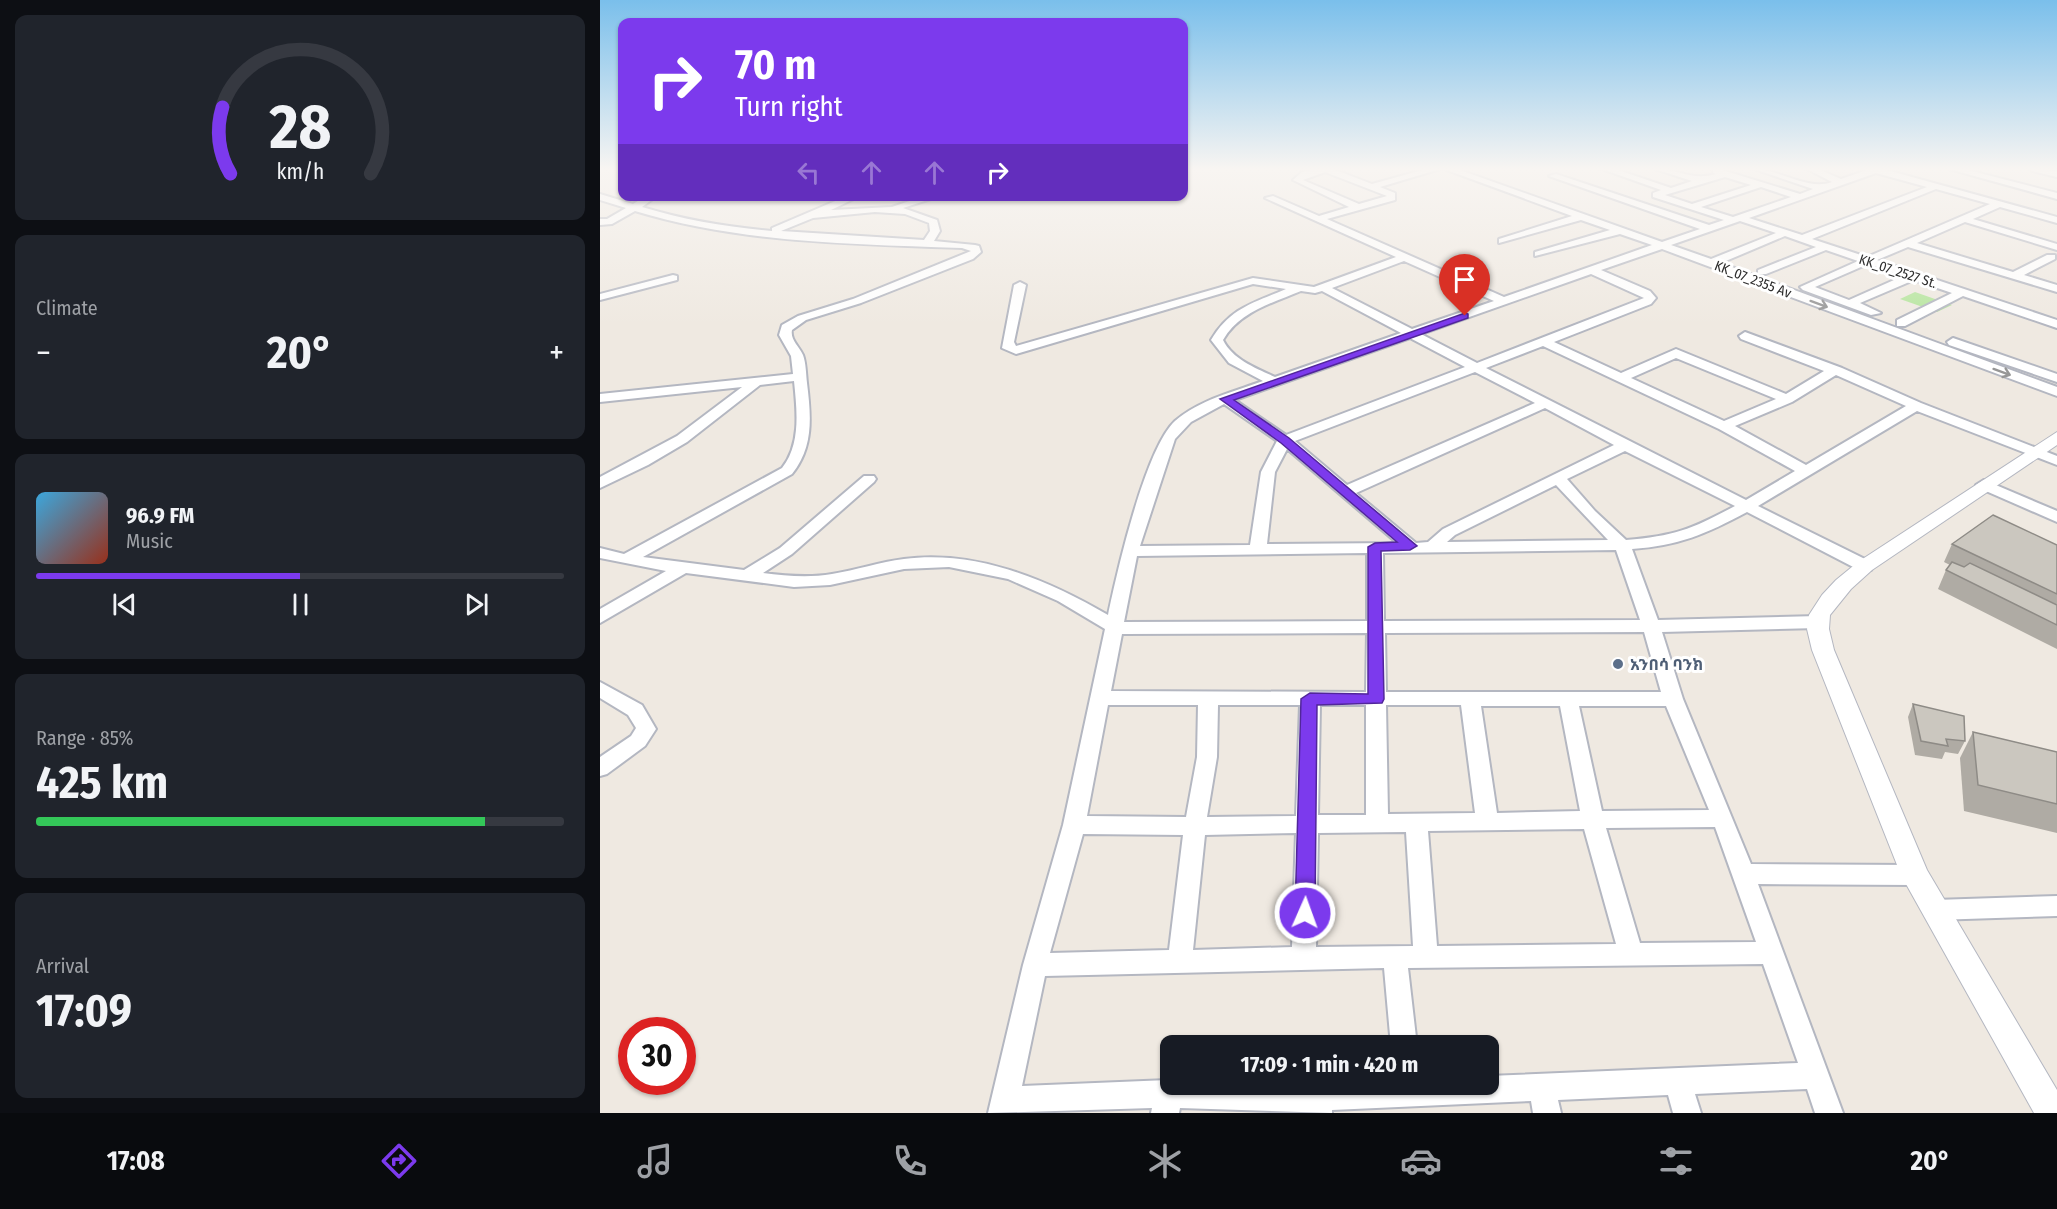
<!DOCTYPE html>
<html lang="en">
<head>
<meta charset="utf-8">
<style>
  :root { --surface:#171b24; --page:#20242c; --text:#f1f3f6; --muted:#9ea1a6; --line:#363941; --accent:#7c3aed }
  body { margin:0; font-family:"Fira Sans Condensed","Noto Sans Ethiopic",sans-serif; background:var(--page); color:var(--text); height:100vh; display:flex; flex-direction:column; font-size:22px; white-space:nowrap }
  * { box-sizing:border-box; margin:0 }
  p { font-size:20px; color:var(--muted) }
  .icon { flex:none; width:33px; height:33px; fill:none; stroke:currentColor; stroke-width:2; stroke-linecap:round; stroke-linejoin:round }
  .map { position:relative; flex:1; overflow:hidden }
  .drawer { display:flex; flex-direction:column; gap:15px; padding:15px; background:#0d0f14; width:600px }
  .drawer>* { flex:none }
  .hud { position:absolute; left:18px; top:18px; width:570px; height:183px; border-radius:12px; box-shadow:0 2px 4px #0004; background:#7c3aed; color:#fff; overflow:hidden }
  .speed { position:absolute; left:18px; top:1017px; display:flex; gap:12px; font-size:30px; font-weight:700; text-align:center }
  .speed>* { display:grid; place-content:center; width:78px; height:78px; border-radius:50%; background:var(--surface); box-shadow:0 2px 4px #0004; line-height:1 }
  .speed .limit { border:9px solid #d22; background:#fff; color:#111 }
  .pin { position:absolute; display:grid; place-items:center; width:51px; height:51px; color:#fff; margin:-62px -26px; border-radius:50% 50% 50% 0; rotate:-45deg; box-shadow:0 0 6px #0007 }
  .pin .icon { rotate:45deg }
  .me { position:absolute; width:66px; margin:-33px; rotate:2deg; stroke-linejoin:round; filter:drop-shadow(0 0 4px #0008) }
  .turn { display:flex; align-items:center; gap:21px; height:126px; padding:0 18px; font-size:27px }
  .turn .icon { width:78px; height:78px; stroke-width:2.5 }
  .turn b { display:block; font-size:42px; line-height:51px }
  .lanes { display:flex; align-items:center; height:57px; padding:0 18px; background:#0003; justify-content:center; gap:30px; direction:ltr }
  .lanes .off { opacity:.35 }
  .big { font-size:45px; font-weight:700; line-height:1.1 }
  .drawer .tile { flex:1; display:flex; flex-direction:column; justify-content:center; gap:9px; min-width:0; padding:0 21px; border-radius:12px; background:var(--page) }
  .drawer .dial { align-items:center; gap:0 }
  .dial svg { height:156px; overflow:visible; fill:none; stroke:var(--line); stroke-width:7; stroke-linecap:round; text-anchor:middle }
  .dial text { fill:var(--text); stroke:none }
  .song { display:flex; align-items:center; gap:18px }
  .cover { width:72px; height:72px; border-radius:9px; background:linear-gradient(135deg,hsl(200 70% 55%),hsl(10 70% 35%)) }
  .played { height:6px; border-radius:3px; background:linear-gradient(90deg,var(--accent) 50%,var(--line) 50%) }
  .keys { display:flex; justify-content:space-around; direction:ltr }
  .heat { display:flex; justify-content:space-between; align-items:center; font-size:33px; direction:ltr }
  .charge { height:9px; border-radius:4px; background:linear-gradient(90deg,#34c759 85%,var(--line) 0) }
  .trip { position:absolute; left:560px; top:1035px; width:339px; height:60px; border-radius:12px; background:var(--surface); box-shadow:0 2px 4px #0004; font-weight:700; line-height:60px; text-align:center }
  .dock { display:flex; height:96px; justify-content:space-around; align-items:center; background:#090b0e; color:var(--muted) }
  .dock .icon { width:42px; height:42px }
  .dock .on { color:var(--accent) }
  .dock b { font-size:27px; color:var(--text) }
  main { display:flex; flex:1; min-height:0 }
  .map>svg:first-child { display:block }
</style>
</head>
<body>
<main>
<section class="drawer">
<div class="tile dial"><svg viewBox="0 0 100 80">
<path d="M14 69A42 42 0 1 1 86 69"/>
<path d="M14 69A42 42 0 0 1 10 35" stroke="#7c3aed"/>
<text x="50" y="56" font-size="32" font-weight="700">28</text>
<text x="50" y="72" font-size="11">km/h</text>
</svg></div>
<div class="tile"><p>Climate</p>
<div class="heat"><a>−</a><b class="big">20°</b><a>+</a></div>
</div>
<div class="tile">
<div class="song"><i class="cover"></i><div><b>96.9 FM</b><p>Music</p></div></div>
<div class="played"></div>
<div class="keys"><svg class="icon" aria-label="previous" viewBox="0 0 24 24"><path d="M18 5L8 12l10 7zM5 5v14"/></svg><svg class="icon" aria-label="pause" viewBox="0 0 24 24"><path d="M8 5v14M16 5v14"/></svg><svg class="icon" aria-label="next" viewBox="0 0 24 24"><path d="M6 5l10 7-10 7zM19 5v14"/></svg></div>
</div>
<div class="tile"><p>Range · 85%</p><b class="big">425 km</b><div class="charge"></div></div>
<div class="tile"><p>Arrival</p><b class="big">17:09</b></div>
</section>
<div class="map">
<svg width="1457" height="1113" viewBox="0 0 1457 1113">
  <rect width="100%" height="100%" fill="#efe9e1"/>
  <path fill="#b6e59e" d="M1315,292L1352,305L1337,312L1300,299Z"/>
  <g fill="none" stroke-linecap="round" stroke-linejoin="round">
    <defs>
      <g id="minor">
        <path d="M714,169H733L772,184L826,169H840L780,187L795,193V200L727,219L904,297L1052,245L1020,234L935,256V252L1010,230L981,220L899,243V239L972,216L844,169H857L1062,242L1100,229L949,176L956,174L1109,225L1124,220L1053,197V193L1061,190L1002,169H1015L1071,188L1092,181L1055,169C1079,169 1092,181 1116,174L1113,173V169H1119L1200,194L1213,189L1154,169C1179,169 1208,191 1232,182L1207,169H1218L1241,179L1270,169H1283L1457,217V223L1400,207L1373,219L1457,244V250L1365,222L1317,243L1413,272L1447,255H1455V259L1424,275L1457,285V292L1308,247L1277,260L1457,320V328L1363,296L1305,326H1297V320L1352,293L1314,280L1260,303L1281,313L1271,315L1203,290L1200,287L1258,261L1226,250L1166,274H1158V270L1216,247L1185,236L1121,263L1457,387V396L1062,249L1001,270L1050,291L1056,298L1051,304L954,342L1021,373L1076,349L1186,394L1224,371L1141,339L1139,336L1145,332L1242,368L1321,403L1457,456V465L1317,411L1158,506L1271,562L1273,566L1271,570H1259L1147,512C1106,534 1078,546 1032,549L1058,620L1218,616L1227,622L1218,628L1062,632L1083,699L1151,864L1315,865L1323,868L1326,875L1323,882L1315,885L1158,884L1243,1113H1215L1207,1089L1095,1094L1101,1113H1073L1068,1095L958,1100L961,1113H933L931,1101L732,1110V1113L580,1108L579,1113H551L552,1108L388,1113L423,965L463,825L505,629L458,601L408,579L349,567L304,569L230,585L194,587L86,573L0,623V609L66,571L0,558V548L24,554L182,468C201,444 197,411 194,381L160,385L87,442L48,465L0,488V477L77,436L142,387L0,402V394L193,374L191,356L179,335L182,325L198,316L253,299L371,251L362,248C253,244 140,243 35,211L12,224L0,225V219H7L26,208L0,200V194L33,204L46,196H57L42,207C85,220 126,227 172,231V228L247,196H260L231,210L292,207L324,196H340L303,208L337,220L340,231L334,241L375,245L379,246L381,252L373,259L261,303L206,320L192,330C190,340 199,346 203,355C206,363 206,374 207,383C211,416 214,447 192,474L43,557L144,570L180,548L264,476H274L276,479L274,482L192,554L163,573C186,576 209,578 232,574C256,570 280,562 304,559C377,550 446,579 508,615C517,572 545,449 575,421C599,400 633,392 663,381L629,363L611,340C630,308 653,303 686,289L653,284L416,354L402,348L414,285L420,282L426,285L414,342L416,346L653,278L714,287L796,257L665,198L673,196L719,216L749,207L693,180L702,172ZM725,172L787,196L759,204L703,180ZM1276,173L1327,187L1202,235L1149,218ZM1125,177L1151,185L1092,204L1065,195ZM1161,187L1191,197L1133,217L1101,207ZM1336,189L1390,204L1267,257L1212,239ZM275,212L305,214L329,223L330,231L324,240L181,231L213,218ZM1140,221L1176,233L1111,259L1071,245ZM804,261L894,301L812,329L732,288ZM1268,264L1303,276L1249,300L1215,287ZM991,274L1044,298L877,363L821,334ZM701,291L715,293L722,291L801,333L675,377C656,368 633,360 623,340C639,312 672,303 701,291ZM810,338L865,367L686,435L635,400ZM943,346L1119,429L1195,471L1146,500L886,368ZM1076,358L1176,399L1124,421L1031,378ZM875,372L935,403L747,485L695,441ZM1236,375L1306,406L1206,465L1135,426L1192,402ZM624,404L677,441L661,472L650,545L540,546L575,439L591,422ZM945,408L1014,445L843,529L828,542L816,543L756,493ZM687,449L797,543L667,544L675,472ZM1025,451L1135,506C1092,529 1075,536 1026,540L995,511L967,479ZM956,485L1008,540L847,542L855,535ZM1016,550L1040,620L784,621L783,553ZM767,553V621L524,622L537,556ZM1044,632L1061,692H786L785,633ZM767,633L766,692L511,691L522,634ZM508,705H598L597,757L586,817L487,816ZM618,705H700L696,816L607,817L617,757ZM720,705H766V815H718ZM786,705H861L875,813L788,814ZM881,706H960L980,811L897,813ZM979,706H1066L1109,810L1002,811ZM1115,827L1156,942L1040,943L1006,828ZM984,829L1016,944L837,946L828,831ZM806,832L813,946L716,947L718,833ZM696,833L692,947L593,950L605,835ZM483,834L583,835L569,950L450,953ZM1163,964L1198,1063L888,1076V1084H570L568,1080L422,1086L445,976L784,968L791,1046H817L808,968Z"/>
        <path d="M1349,169H1364L1457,193V199Z"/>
        <path d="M1431,169L1457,171V177L1432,171Z"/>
        <path d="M73,275L77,276V280L0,300V294Z"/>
        <path d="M1353,338L1457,374V382L1349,345L1347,342Z"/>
        <path d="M1384,480L1457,511V522L1379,488L1376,485Z"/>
        <path d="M0,682L42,705L56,729L45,746L7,774L0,776V757L31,736L36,728L28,715L0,698Z"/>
        <path d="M1457,896V916L1335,920L1327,917L1323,910L1327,903L1335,900Z"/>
      </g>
      <path id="tertiary" d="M1457,432V445L1272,570L1251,589L1230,615L1229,629L1234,650L1327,870L1457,1090V1113H1434L1301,875L1212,650L1207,629L1209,615L1222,595L1236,580L1258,562Z"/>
    </defs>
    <use href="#minor" stroke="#b4b7c1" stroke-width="4"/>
    <use href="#tertiary" stroke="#b4b7c1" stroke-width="2"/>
    <use href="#minor" fill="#fff" fill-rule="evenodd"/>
    <use href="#tertiary" fill="#fff" fill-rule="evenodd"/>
  </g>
  <g fill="#afaba4">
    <path d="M1352,544L1457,545V649L1338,589L1346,570L1350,565L1344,562Z"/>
    <path d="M1313,704L1365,741L1358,754L1345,752L1342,759L1315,755L1308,717Z"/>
    <path d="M1373,732L1457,752V833L1364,811L1360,758Z"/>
  </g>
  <g fill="#cbc7bf" stroke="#8e8b86" stroke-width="1.5">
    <path d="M1393,515L1457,545V594L1352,544Z"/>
    <path d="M1352,562L1364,567L1370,563L1457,605V625L1346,570Z"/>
    <path d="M1313,704L1364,716L1365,741L1346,739L1348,746L1321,741Z"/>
    <path d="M1373,732L1457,752V804L1378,785Z"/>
  </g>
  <defs><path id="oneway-shaft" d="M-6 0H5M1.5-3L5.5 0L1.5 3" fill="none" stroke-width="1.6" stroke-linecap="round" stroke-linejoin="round" transform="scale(1.5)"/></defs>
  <g stroke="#969696">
    <use href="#oneway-shaft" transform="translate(1219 304) rotate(20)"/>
    <use href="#oneway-shaft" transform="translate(1402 372) rotate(20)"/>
  </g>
  <linearGradient id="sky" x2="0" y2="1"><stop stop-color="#7abfeb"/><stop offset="0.52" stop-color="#f8f5f2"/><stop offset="1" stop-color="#f8f5f2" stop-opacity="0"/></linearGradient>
  <rect width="1457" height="325" fill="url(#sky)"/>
  <path fill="#7c3aed" stroke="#51269a" stroke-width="1.5" d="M865,313L868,314V318L634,400L689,438L817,546L810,550L781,551L784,699L782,703L717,705L715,913L712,919L705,921L698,919L695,913L701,699L710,693L768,694V547L775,543L797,542L681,443L620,399Z"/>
  <circle fill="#5c6f8a" stroke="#fff" stroke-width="2" cx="1018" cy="664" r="6"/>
  <g text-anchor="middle" stroke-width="6" stroke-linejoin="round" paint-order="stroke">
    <g font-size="14" fill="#2e2e2e" stroke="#fff">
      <text transform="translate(1298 271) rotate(18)" y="5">KK_07_2527 St.</text>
      <text transform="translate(1153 279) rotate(21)" y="5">KK_07_2355 Av</text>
    </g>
    <g font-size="16" font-weight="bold" fill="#4e5e75" stroke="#fff" text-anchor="start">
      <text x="1030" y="670">አንበሳ ባንክ</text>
    </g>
  </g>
</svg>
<div class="speed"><div class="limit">30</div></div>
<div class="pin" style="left:865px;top:316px;background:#d93025"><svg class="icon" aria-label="arrive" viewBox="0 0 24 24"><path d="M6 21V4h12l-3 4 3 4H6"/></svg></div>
<svg class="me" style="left:705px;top:913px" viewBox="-20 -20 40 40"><circle r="17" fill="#7c3aed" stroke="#fff" stroke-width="3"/><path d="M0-11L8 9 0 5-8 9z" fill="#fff"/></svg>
<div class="trip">17:09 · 1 min · 420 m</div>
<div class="hud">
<div class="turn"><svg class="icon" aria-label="right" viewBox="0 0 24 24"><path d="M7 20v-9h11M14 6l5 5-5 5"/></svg><div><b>70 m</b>Turn right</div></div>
<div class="lanes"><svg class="icon off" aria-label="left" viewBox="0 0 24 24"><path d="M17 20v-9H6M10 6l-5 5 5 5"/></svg><svg class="icon off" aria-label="ahead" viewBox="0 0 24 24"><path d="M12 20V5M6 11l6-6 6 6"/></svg><svg class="icon off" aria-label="ahead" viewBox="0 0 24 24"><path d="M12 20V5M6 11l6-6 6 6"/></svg><svg class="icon" aria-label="right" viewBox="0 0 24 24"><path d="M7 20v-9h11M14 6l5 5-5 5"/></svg></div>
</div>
</div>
</main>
<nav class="dock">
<b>17:08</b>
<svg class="icon on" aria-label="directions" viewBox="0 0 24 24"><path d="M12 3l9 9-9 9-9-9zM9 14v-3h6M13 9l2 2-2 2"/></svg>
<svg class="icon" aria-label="music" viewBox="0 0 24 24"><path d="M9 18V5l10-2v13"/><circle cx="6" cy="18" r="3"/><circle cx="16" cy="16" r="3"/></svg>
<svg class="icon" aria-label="phone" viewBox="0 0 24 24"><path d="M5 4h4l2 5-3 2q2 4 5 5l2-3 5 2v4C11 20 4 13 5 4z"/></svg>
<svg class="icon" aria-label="climate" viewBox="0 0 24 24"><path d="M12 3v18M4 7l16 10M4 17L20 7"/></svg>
<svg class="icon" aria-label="car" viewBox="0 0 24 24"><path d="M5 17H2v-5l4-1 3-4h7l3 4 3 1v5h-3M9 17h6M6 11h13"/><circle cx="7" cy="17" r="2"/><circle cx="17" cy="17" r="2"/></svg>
<svg class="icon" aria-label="filters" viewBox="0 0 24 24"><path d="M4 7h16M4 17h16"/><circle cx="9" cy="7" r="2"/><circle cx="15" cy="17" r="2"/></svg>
<b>20°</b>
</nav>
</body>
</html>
